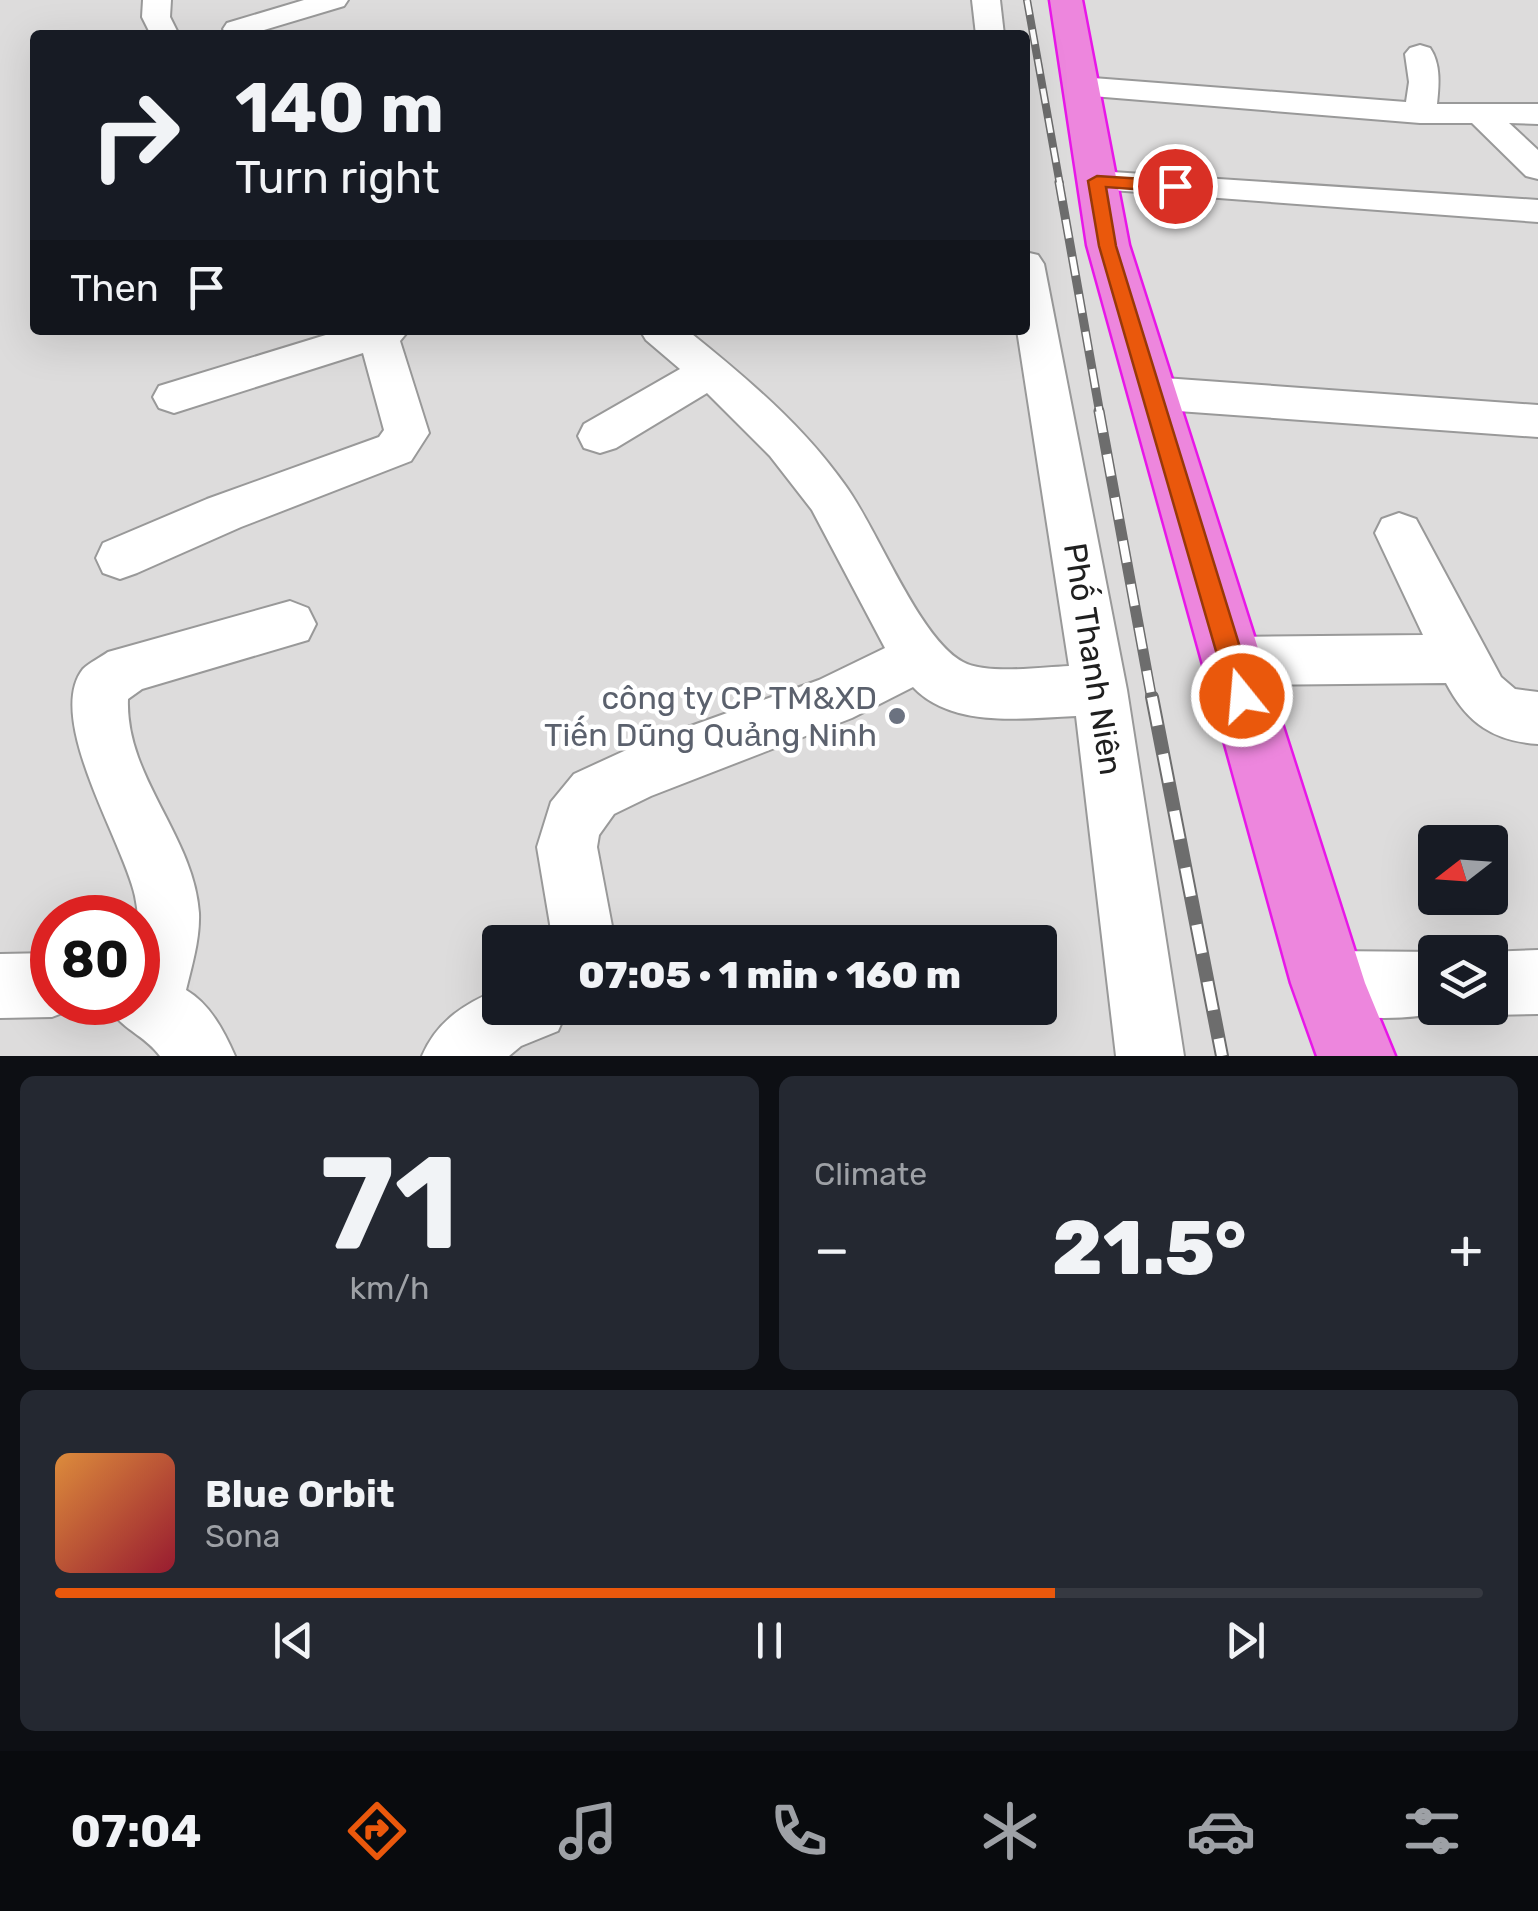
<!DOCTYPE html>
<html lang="en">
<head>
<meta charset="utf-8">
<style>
  :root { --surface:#171b24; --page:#242831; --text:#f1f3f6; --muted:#9ea1a6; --line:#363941; --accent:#ea580c }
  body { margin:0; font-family:Rubik,sans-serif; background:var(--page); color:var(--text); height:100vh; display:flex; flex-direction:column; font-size:38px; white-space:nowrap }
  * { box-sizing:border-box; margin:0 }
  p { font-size:32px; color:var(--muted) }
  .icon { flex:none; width:55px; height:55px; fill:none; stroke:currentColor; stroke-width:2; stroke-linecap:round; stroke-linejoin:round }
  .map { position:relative; height:1056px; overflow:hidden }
  .details { display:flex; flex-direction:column; gap:20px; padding:20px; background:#0d0f14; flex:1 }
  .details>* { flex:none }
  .guide { position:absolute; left:30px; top:30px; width:1000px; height:305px; border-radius:10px; box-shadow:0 10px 40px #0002; background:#171b24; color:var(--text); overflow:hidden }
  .needle { width:65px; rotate:253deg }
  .tools { position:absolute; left:1418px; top:825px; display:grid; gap:20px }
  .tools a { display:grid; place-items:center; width:90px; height:90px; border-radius:10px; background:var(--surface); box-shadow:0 10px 40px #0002; font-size:50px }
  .speed { position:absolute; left:30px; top:895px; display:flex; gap:20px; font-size:50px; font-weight:700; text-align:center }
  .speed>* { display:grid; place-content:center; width:130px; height:130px; border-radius:50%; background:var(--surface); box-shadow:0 10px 40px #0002; line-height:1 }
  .speed .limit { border:15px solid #d22; background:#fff; color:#111 }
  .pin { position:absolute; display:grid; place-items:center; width:85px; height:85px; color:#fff; margin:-42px; border:5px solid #fff; border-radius:50%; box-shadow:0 2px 10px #0007 }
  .me { position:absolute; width:110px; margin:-55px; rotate:343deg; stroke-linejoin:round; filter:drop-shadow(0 0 8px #0008) }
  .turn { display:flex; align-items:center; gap:35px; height:210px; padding:0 40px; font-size:45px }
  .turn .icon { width:130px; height:130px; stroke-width:2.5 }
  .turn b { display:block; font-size:70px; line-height:85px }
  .then { display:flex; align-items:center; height:95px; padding:0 40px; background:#0003; gap:20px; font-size:38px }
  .big { font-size:75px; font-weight:800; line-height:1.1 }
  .details .widget { flex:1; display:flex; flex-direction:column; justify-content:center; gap:15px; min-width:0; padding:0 35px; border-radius:15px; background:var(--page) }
  .details .dial { align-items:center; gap:0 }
  .dial b { font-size:130px; line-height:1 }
  .song { display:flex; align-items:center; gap:30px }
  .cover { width:120px; height:120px; border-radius:15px; background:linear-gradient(135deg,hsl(30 70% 55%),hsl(350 70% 35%)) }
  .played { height:10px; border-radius:5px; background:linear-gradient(90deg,var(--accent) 70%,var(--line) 70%) }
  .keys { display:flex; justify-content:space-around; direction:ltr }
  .heat { display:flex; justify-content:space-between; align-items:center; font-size:55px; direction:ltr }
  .details .tiles { flex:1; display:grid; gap:20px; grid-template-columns:1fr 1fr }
  .widget:last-child { grid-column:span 2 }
  .trip { position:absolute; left:482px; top:925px; width:575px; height:100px; border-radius:10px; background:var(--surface); box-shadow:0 10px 40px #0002; font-weight:800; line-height:100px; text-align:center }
  .tab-bar { display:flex; height:160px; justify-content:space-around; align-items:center; background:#090b0e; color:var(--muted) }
  .tab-bar .icon { width:70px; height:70px }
  .tab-bar .on { color:var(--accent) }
  .tab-bar b { font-size:45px; color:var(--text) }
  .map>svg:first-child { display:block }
</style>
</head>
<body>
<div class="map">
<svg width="1538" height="1056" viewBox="0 0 1538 1056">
  <rect width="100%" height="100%" fill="#f0e4e4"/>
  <path fill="#dddcdc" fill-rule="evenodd" d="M0,0H1538V1056H0ZM35,35H1025V330H35ZM1435,842H1490V898H1435ZM52,918H138V1002H52ZM500,942H1040V1008H500ZM1435,952H1490V1008H1435Z"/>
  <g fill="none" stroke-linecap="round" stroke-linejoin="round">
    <defs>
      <g id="minor">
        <path d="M143,0H171L170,17L179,35H151L142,17Z"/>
        <path d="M304,0H348L344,6L247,35H227L223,29L227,23Z"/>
        <path d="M972,0H1000L1004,35H976Z"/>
        <path d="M1420,45L1430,48C1441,64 1439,85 1437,104H1538V124L1509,123L1538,150V179L1526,176L1472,123H1420L1080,95L1069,93L1065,86L1069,79L1080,77L1406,102L1409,82L1405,54L1410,48Z"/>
        <path d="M1097,171L1538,200V222L1085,188L1080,181L1085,174Z"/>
        <path d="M1025,252L1038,255L1044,264L1127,690L1184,1056H1116L1076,716C1024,718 953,729 913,687L852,718L651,796L614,814L599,835L597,847L615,942H553L537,847L551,802L574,774L635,746L819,680L885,648L812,510L770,456L707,393L616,448L600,453L584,448L578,436L584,424L680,369L646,340L640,330H687C744,376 802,424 845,485C877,528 919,639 963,662C986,675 1043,667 1069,666L1017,330H1025Z"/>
        <path d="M342,330H409L400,341L429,433L411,461L241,527L137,573L120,579L103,573L96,558L103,543L207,499L379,437L384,430L363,353L174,413L159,408L153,397L159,386Z"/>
        <path d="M1150,377L1538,405V437L1150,409L1135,404L1129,393L1135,382Z"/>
        <path d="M1399,513L1416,519L1501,677L1515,689L1538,692V744C1493,741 1467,723 1446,683L1231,685L1212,678L1205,661L1212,644L1231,637L1423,635L1375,533L1382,519Z"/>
        <path d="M290,601L308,608L316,624L308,640L142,689L128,699C125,777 194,836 199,913C200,939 192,965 186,990C210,1004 224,1031 235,1056H160C143,1033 118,1029 107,1002H138C138,967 142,929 135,896C124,843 44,718 83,669C89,663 101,657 108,652Z"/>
        <path d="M1538,950V1014L1490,1015L1471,1008H1490V952H1486Z"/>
        <path d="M1328,951L1439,952H1435V1008H1454C1418,1022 1341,1021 1305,1006L1296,983L1305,960Z"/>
        <path d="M52,953V1002H77L75,1008L52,1017L0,1018V954Z"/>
        <path d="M500,989V1008H568L558,1031L521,1046L509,1056H422C437,1021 465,1003 500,989Z"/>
      </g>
      <path id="highway" d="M1050,0H1082L1129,245L1365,983L1395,1056H1317L1291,983L1087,245Z"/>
    </defs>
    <use href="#minor" stroke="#999" stroke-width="4"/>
    <use href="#highway" stroke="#e817e8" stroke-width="5"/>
    <use href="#minor" fill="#fff" fill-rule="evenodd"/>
    <use href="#highway" fill="#ed86dd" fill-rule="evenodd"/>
    <defs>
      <path id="rail-far3" d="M1027,0L1060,185"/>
      <path id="rail-far2" d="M1059,182L1100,414"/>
      <path id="rail-far1" d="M1099,411L1152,700"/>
      <path id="rail" d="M1152,697L1222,1056"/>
    </defs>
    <use href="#rail-far3" stroke="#6d6d6d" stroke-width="8"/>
    <use href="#rail-far2" stroke="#6d6d6d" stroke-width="9"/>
    <use href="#rail-far1" stroke="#6d6d6d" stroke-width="11"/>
    <use href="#rail" stroke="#6d6d6d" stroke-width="14"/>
    <use href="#rail-far3" stroke="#fff" stroke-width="5" stroke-dasharray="15" stroke-linecap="butt"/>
    <use href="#rail-far2" stroke="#fff" stroke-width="6" stroke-dasharray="19" stroke-linecap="butt"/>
    <use href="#rail-far1" stroke="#fff" stroke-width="8" stroke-dasharray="22" stroke-linecap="butt"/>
    <use href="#rail" stroke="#fff" stroke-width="10" stroke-dasharray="29" stroke-linecap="butt"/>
  </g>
  <path fill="#ea580c" stroke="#983908" stroke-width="2.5" d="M1097,176L1175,181L1183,186L1175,192L1106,187L1116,246L1255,696L1251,705L1242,709L1233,705L1229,696L1099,246L1088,181Z"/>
  <circle fill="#6b7280" stroke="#fff" stroke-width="4" cx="897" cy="716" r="10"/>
  <g text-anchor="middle" stroke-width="9" stroke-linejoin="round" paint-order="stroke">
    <g font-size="32" fill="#1f1f1f" stroke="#fff">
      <text transform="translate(1093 659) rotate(81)" y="11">Phố Thanh Niên</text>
    </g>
    <g font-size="32" fill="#5b616d" stroke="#fff" text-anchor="end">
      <text x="877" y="709">công ty CP TM&amp;XD<tspan x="877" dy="37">Tiến Dũng Quảng Ninh</tspan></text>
    </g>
  </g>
</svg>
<div class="tools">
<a><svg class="needle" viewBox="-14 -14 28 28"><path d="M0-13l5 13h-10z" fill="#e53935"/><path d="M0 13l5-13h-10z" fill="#9ea1a6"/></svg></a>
<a><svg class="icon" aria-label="layers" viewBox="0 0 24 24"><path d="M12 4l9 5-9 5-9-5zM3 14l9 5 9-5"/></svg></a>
</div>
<div class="speed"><div class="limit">80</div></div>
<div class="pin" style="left:1175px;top:186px;background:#d93025"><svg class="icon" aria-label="arrive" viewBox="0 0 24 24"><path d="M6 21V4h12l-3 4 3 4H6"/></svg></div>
<svg class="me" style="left:1242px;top:696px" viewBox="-20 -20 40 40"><circle r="17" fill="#ea580c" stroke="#fff" stroke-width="3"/><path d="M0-11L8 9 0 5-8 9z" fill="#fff"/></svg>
<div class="trip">07:05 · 1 min · 160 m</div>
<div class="guide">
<div class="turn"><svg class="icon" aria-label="right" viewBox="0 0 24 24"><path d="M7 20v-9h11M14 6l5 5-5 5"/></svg><div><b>140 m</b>Turn right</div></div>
<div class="then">Then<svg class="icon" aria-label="arrive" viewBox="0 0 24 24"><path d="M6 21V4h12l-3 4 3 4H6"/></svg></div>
</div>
</div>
<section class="details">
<div class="tiles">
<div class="widget dial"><b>71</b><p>km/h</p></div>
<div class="widget"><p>Climate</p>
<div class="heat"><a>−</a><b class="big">21.5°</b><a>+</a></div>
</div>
<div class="widget">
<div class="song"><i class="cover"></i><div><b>Blue Orbit</b><p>Sona</p></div></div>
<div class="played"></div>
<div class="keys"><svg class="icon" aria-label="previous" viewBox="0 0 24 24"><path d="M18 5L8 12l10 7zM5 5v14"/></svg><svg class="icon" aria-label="pause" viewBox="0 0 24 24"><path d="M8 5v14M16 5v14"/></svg><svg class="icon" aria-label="next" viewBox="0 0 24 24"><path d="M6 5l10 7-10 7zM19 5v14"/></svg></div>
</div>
</div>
</section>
<nav class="tab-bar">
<b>07:04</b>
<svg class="icon on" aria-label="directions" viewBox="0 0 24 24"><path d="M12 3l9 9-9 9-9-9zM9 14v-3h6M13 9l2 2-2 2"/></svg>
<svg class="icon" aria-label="music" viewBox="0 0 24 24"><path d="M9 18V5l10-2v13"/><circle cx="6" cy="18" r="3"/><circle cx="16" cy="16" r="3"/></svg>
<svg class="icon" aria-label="phone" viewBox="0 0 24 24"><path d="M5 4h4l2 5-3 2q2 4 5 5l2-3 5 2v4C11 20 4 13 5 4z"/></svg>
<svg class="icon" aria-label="climate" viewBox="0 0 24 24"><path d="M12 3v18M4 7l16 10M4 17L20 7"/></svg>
<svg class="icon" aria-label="car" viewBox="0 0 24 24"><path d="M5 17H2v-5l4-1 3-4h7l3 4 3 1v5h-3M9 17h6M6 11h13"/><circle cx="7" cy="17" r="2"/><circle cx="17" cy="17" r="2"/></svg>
<svg class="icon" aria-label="filters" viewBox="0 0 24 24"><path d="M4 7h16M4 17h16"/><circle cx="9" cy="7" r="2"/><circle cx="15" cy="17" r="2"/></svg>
</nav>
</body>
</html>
